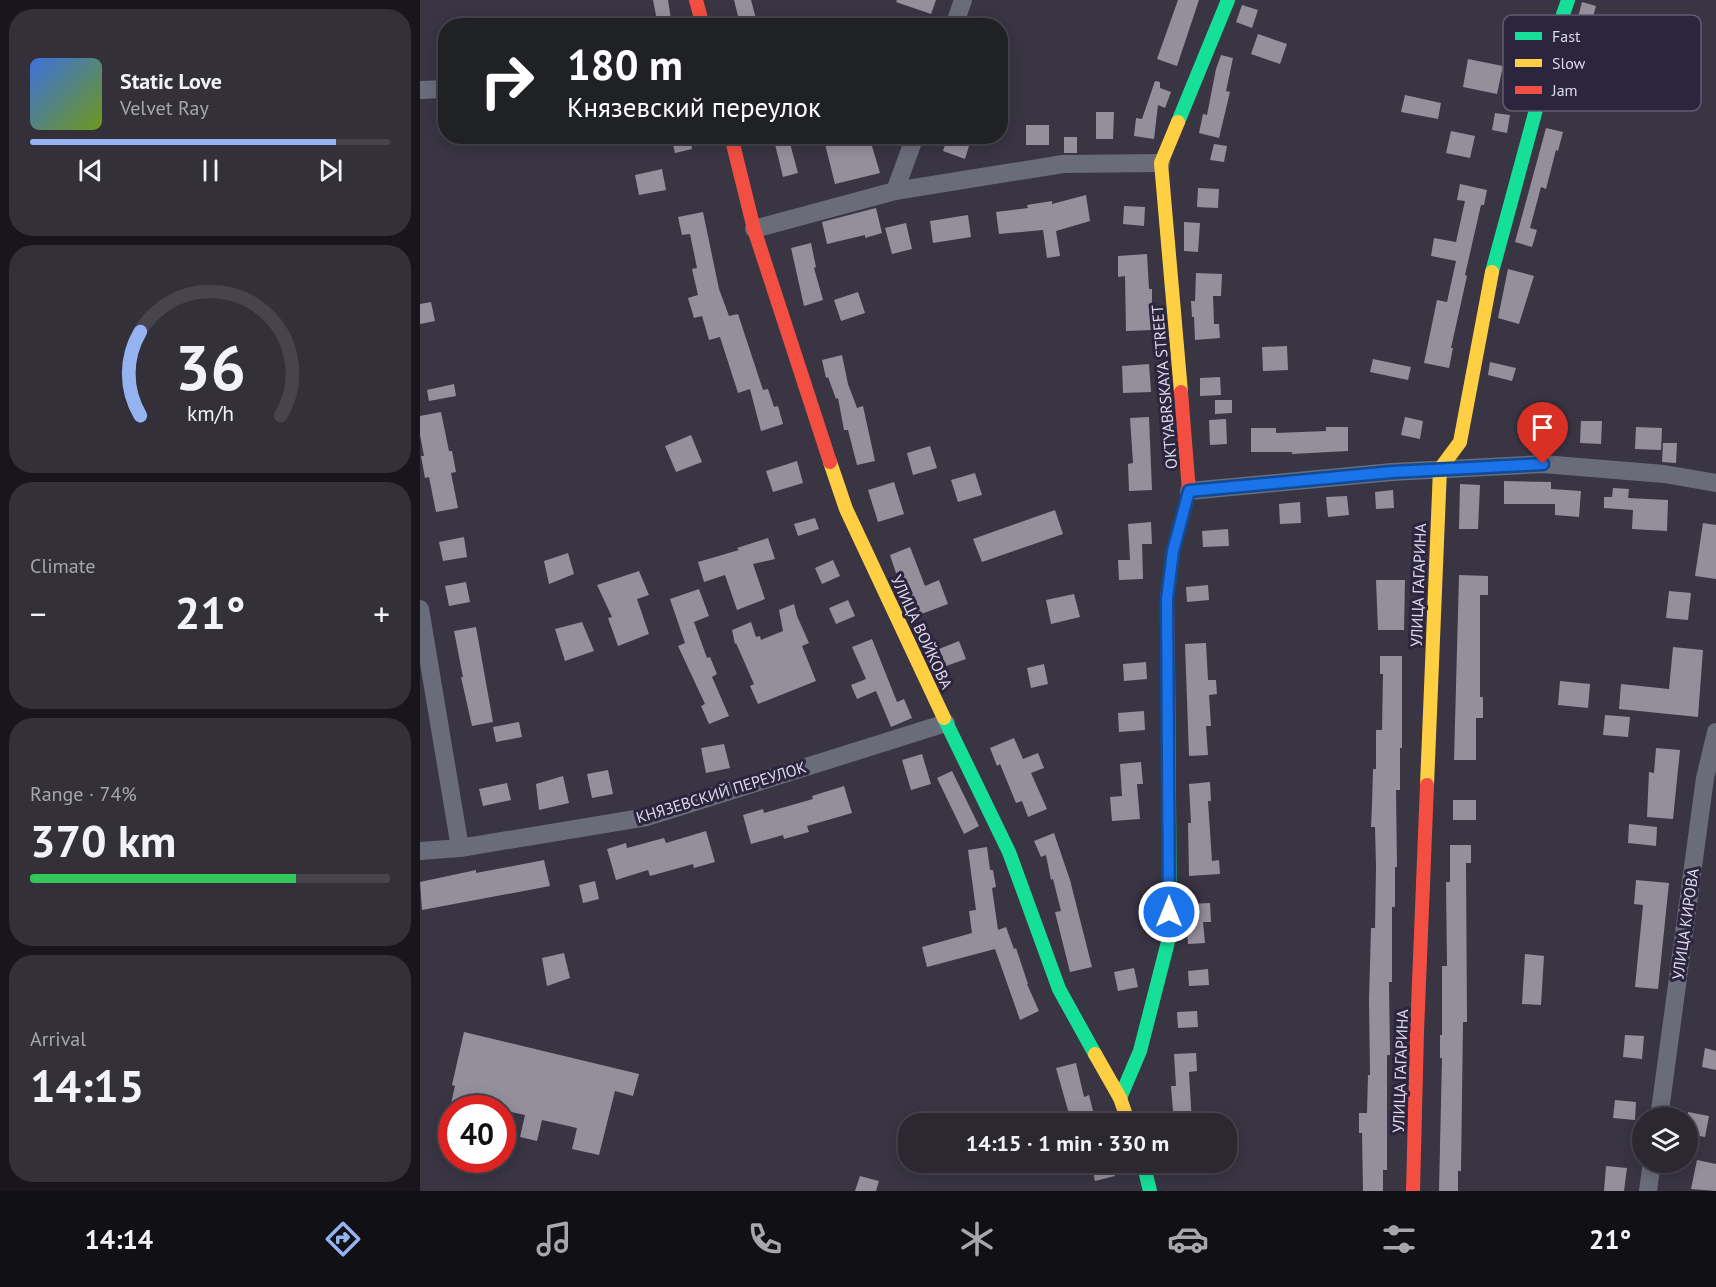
<!DOCTYPE html>
<html lang="en">
<head>
<meta charset="utf-8">
<style>
  :root { --surface:#2b2832; --page:#33303a; --text:#f1f3f6; --muted:#a6a6ac; --line:#47444d; --accent:#95b2f1 }
  body { margin:0; font-family:"PT Sans",sans-serif; background:var(--page); color:var(--text); height:100vh; display:flex; flex-direction:column; font-size:22px; white-space:nowrap }
  * { box-sizing:border-box; margin:0 }
  p { font-size:20px; color:var(--muted) }
  .icon { flex:none; width:33px; height:33px; fill:none; stroke:currentColor; stroke-width:2; stroke-linecap:round; stroke-linejoin:round }
  .map { position:relative; flex:1; overflow:hidden }
  .details { display:flex; flex-direction:column; gap:9px; padding:9px; background:#18161c; width:420px }
  .details>* { flex:none }
  .guide { position:absolute; left:18px; top:18px; width:570px; height:126px; border-radius:24px; box-shadow:0 3px 15px #0003,0 0 0 2px var(--line); background:#202124; color:#fff; overflow:hidden }
  .controls { position:absolute; left:1212px; top:1107px; display:grid; gap:12px }
  .controls a { display:grid; place-items:center; width:66px; height:66px; border-radius:50%; background:var(--surface); box-shadow:0 3px 15px #0003,0 0 0 2px var(--line); font-size:30px }
  .speed { position:absolute; left:18px; top:1095px; display:flex; gap:12px; font-size:30px; font-weight:700; text-align:center }
  .speed>* { display:grid; place-content:center; width:78px; height:78px; border-radius:50%; background:var(--surface); box-shadow:0 3px 15px #0003,0 0 0 2px var(--line); line-height:1 }
  .speed .limit { border:9px solid #d22; background:#fff; color:#111 }
  .pin { position:absolute; display:grid; place-items:center; width:51px; height:51px; color:#fff; margin:-62px -26px; border-radius:50% 50% 50% 0; rotate:-45deg; box-shadow:0 0 6px #0007 }
  .pin .icon { rotate:45deg }
  .me { position:absolute; width:66px; margin:-33px; rotate:0deg; stroke-linejoin:round; filter:drop-shadow(0 0 4px #0008) }
  .turn { display:flex; align-items:center; gap:21px; height:126px; padding:0 30px; font-size:27px }
  .turn .icon { width:78px; height:78px; stroke-width:2.5 }
  .turn b { display:block; font-size:42px; line-height:51px }
  .big { font-size:45px; font-weight:800; line-height:1.1 }
  .details .widget { flex:1; display:flex; flex-direction:column; justify-content:center; gap:9px; min-width:0; padding:0 21px; border-radius:24px; background:var(--page) }
  .details .dial { align-items:center; gap:0 }
  .dial svg { height:156px; overflow:visible; fill:none; stroke:var(--line); stroke-width:7; stroke-linecap:round; text-anchor:middle }
  .dial text { fill:var(--text); stroke:none }
  .song { display:flex; align-items:center; gap:18px }
  .cover { width:72px; height:72px; border-radius:9px; background:linear-gradient(135deg,hsl(220 70% 55%),hsl(80 70% 35%)) }
  .played { height:6px; border-radius:3px; background:linear-gradient(90deg,var(--accent) 85%,var(--line) 85%) }
  .keys { display:flex; justify-content:space-around; direction:ltr }
  .heat { display:flex; justify-content:space-between; align-items:center; font-size:33px; direction:ltr }
  .charge { height:9px; border-radius:4px; background:linear-gradient(90deg,#34c759 74%,var(--line) 0) }
  .trip { position:absolute; left:478px; top:1113px; width:339px; height:60px; border-radius:24px; background:var(--surface); box-shadow:0 3px 15px #0003,0 0 0 2px var(--line); font-weight:800; line-height:60px; text-align:center }
  .tabs { display:flex; height:96px; justify-content:space-around; align-items:center; background:#111014; color:var(--muted) }
  .tabs .icon { width:42px; height:42px }
  .tabs .active { color:var(--accent) }
  .tabs b { font-size:27px; color:var(--text) }
  main { display:flex; flex:1; min-height:0 }
  .map>svg:first-child { display:block }
</style>
</head>
<body>
<main>
<section class="details">
<div class="widget">
<div class="song"><i class="cover"></i><div><b>Static Love</b><p>Velvet Ray</p></div></div>
<div class="played"></div>
<div class="keys"><svg class="icon" aria-label="previous" viewBox="0 0 24 24"><path d="M18 5L8 12l10 7zM5 5v14"/></svg><svg class="icon" aria-label="pause" viewBox="0 0 24 24"><path d="M8 5v14M16 5v14"/></svg><svg class="icon" aria-label="next" viewBox="0 0 24 24"><path d="M6 5l10 7-10 7zM19 5v14"/></svg></div>
</div>
<div class="widget dial"><svg viewBox="0 0 100 80">
<path d="M14 69A42 42 0 1 1 86 69"/>
<path d="M14 69A42 42 0 0 1 14 26" stroke="#95b2f1"/>
<text x="50" y="56" font-size="32" font-weight="700">36</text>
<text x="50" y="72" font-size="11">km/h</text>
</svg></div>
<div class="widget"><p>Climate</p>
<div class="heat"><a>−</a><b class="big">21°</b><a>+</a></div>
</div>
<div class="widget"><p>Range · 74%</p><b class="big">370 km</b><div class="charge"></div></div>
<div class="widget"><p>Arrival</p><b class="big">14:15</b></div>
</section>
<div class="map">
<svg width="1296" height="1191" viewBox="0 0 1296 1191">
  <rect width="100%" height="100%" fill="#393543"/>
  <g fill="#958f9c">
    <path d="M233,0H248L252,26H238Z"/>
    <path d="M314,0H331L338,26H300V20L318,16Z"/>
    <path d="M477,0H516L511,14L476,2Z"/>
    <path d="M758,0H779L757,66L737,59Z"/>
    <path d="M1162,2L1176,6L1171,24L1157,21Z"/>
    <path d="M822,5L838,10L832,28L816,22Z"/>
    <path d="M838,34L867,44L860,64L831,54Z"/>
    <path d="M801,55L813,58L806,91L810,92L799,138L779,133L783,114L787,115L796,69Z"/>
    <path d="M1048,59L1083,66L1077,94L1043,87Z"/>
    <path d="M735,81L740,82V88L751,92L745,108L738,105L734,139L714,136L716,118L722,119Z"/>
    <path d="M985,95L1021,103L1018,119L981,112Z"/>
    <path d="M676,112H694L693,139H676Z"/>
    <path d="M1075,113L1090,115L1087,133L1072,130Z"/>
    <rect x="606" y="125" width="23" height="20"/>
    <path d="M1126,128L1143,132L1138,151L1136,150L1126,189L1121,187L1110,228L1117,230L1112,247L1095,242Z"/>
    <path d="M1031,131L1055,136L1050,158L1026,153Z"/>
    <path d="M251,136H270L272,149L255,153Z"/>
    <path d="M353,136H368L378,173L363,177Z"/>
    <path d="M403,136H449L460,173L415,184Z"/>
    <path d="M528,136H552L545,159L523,151Z"/>
    <rect x="644" y="137" width="13" height="16"/>
    <path d="M794,144L807,146L804,162L790,160Z"/>
    <path d="M242,169L246,190L219,195L215,175Z"/>
    <path d="M1040,184L1067,190L1064,205H1061L1045,275L1047,276L1031,348H1033L1029,368L1004,363L1017,300L1027,302L1036,261L1011,256L1014,238L1036,242L1045,201L1037,200Z"/>
    <path d="M778,188L799,189L798,208L777,207Z"/>
    <path d="M666,195L670,221L636,231L640,256L627,258L623,230L579,234L576,212L608,208L607,205L632,201V204Z"/>
    <path d="M704,206L725,207L724,226L703,224Z"/>
    <path d="M456,208L462,233L445,238V235L407,244L402,222Z"/>
    <path d="M283,212L299,289L309,316L318,314L343,390L348,389L354,407L358,406L363,424L341,431L330,389L318,393L300,337L289,340L282,316L274,318L268,298L278,295L272,269L277,268L270,234L262,235L258,217Z"/>
    <path d="M548,215L551,237L513,243L510,221Z"/>
    <path d="M764,222L780,223L778,252L764,251Z"/>
    <path d="M486,223L492,249L472,254L465,228Z"/>
    <path d="M391,243L396,267L394,268L403,300L384,306L371,248Z"/>
    <path d="M727,254L729,289H732V330L706,331L705,276L698,277V256Z"/>
    <path d="M1088,269L1114,276L1099,324L1078,318Z"/>
    <path d="M776,273L802,274L801,296H793L794,324H799L800,338L775,340L774,317H772L771,301H775Z"/>
    <path d="M438,292L445,313L421,321L414,300Z"/>
    <path d="M11,302L15,321L0,324V304Z"/>
    <path d="M867,346L868,370L843,371L842,347Z"/>
    <path d="M422,355L428,384L437,408L443,406L455,461L437,465L428,430H424L418,398L416,399L408,377L406,378L402,360Z"/>
    <path d="M953,359L991,367L988,380L950,372Z"/>
    <path d="M1070,362L1096,368L1092,381L1068,375Z"/>
    <path d="M729,364L731,392L703,393L702,366Z"/>
    <path d="M800,377L801,395L780,396V378Z"/>
    <path d="M34,384L36,396L9,401L7,390Z"/>
    <path d="M795,400H812V413L795,414Z"/>
    <path d="M21,412L29,451H32L36,472L31,473L38,508L16,512L9,477L5,478L1,456H4L0,435V416Z"/>
    <path d="M729,417L732,490L709,491L708,464L713,463L710,418Z"/>
    <path d="M985,417L1003,421L1000,439L981,435Z"/>
    <path d="M806,419L807,444L790,445L789,420Z"/>
    <path d="M1161,421H1182L1181,444L1160,443Z"/>
    <path d="M906,427H928V451L872,454V452H831V428H856V433L906,431Z"/>
    <path d="M1216,427L1242,428L1241,450L1215,449Z"/>
    <path d="M271,435L282,462L256,472L245,446Z"/>
    <path d="M1243,443H1257L1256,463L1242,462Z"/>
    <path d="M510,446L517,468L493,475L487,453Z"/>
    <path d="M377,461L383,483L353,492L346,471Z"/>
    <path d="M555,473L562,495L538,502L531,480Z"/>
    <path d="M1084,481L1131,482V489L1161,491L1159,517L1135,515V504H1084Z"/>
    <path d="M474,482L484,514L458,522L448,490Z"/>
    <path d="M1040,484L1060,485L1058,529H1039Z"/>
    <path d="M1193,488L1209,489L1208,498L1248,500L1247,531L1212,529L1213,510L1184,508V497H1192Z"/>
    <path d="M973,490L974,508L956,509L955,492Z"/>
    <path d="M927,496L929,515L908,517L906,497Z"/>
    <path d="M880,502L881,523L860,524L859,504Z"/>
    <path d="M635,510L643,534L562,562L553,539Z"/>
    <path d="M395,518L399,529L378,536L374,524Z"/>
    <path d="M731,522L732,544H722L723,579L699,580L698,560H710L708,524Z"/>
    <path d="M1283,523L1296,525V579L1275,576Z"/>
    <path d="M808,529L809,546L783,547L782,531Z"/>
    <path d="M44,537L47,557L23,561L19,542Z"/>
    <path d="M348,538L355,559L333,564L345,599L317,610L305,575L284,582L278,562L319,550L317,548Z"/>
    <path d="M490,547L505,586L519,580L528,604L496,616L480,572L476,573L470,555Z"/>
    <path d="M148,553L154,574L129,584L124,561Z"/>
    <path d="M413,560L420,576L402,584L395,568Z"/>
    <path d="M219,571L229,595L217,599L229,634L198,646L188,618L192,617L177,585Z"/>
    <path d="M1039,575L1068,576V595H1060V697H1063V718H1056V760H1034Z"/>
    <path d="M956,580H985L984,630H958Z"/>
    <path d="M46,582L50,602L29,606L25,586Z"/>
    <path d="M788,585L789,600L767,602L766,587Z"/>
    <path d="M279,589L289,616L274,622L287,658L290,657L297,674L292,677L309,716L289,724L281,706L285,704L258,646L265,643L250,599Z"/>
    <path d="M1249,591L1271,593L1268,620L1246,618Z"/>
    <path d="M654,594L660,617L631,624L626,600Z"/>
    <path d="M428,600L435,616L416,624L409,608Z"/>
    <path d="M374,604L377,616L389,643L382,646L396,681L338,704L330,686L334,684L316,643L315,644L312,630L331,622L336,637L340,636L341,640L363,631L359,610Z"/>
    <path d="M162,622L174,651L145,661L135,629Z"/>
    <path d="M56,627L73,722L52,726L41,677H43L34,631Z"/>
    <path d="M452,639L477,702L484,699L492,718L471,727L456,691L437,699L431,685L446,679L432,647Z"/>
    <path d="M539,641L546,659L526,666L519,649Z"/>
    <path d="M786,643L788,680H796L797,694L789,695L791,726H786L788,755L769,756L765,644Z"/>
    <path d="M1253,647L1283,650L1278,717L1199,709L1201,684L1249,689Z"/>
    <path d="M960,656H982V748H980V790H976L977,867H975V907H972V982H969L970,1055H967V1170H963V1191H943L942,1133H939V1113H947L948,1075H950L949,1000L951,928H955L956,867L955,827H951L952,805L953,769H956V730H962L963,674H960Z"/>
    <path d="M726,662L727,679L704,681L703,664Z"/>
    <path d="M624,664L628,684L611,688L607,668Z"/>
    <path d="M1140,681L1170,684L1168,708L1138,705Z"/>
    <path d="M724,711L725,730L699,732L698,713Z"/>
    <path d="M1185,715L1210,717L1208,737L1183,735Z"/>
    <path d="M99,722L102,737L76,742L73,727Z"/>
    <path d="M594,738L603,759L618,753L624,768L611,773L627,809L608,817L602,801L596,803L580,764L577,766L570,748Z"/>
    <path d="M304,744L310,768L286,773L281,748Z"/>
    <path d="M1236,748L1260,750L1253,819L1227,817L1229,772L1234,773Z"/>
    <path d="M502,754L511,784L491,790L482,760Z"/>
    <path d="M721,762L723,784H717L720,819L692,821L690,797L702,796L700,764Z"/>
    <path d="M188,770L193,794L172,798L167,774Z"/>
    <path d="M532,771L559,826L544,834L517,778Z"/>
    <path d="M143,776L149,803L119,810L116,784Z"/>
    <path d="M790,782L791,801H788L792,861L799,860L800,874L769,876L768,823H771L769,784Z"/>
    <path d="M87,783L91,800L63,806L59,789Z"/>
    <path d="M424,786L432,813L387,826L389,832L364,839L363,835L331,844L323,815L343,809L344,813L393,799L392,796Z"/>
    <rect x="1033" y="800" width="23" height="20"/>
    <path d="M1209,824L1237,827L1236,846L1208,843Z"/>
    <path d="M286,831L295,862L274,868L273,864L230,876L228,870L196,880L187,849L206,843L207,848L244,838L246,843Z"/>
    <path d="M634,833L650,880L672,967L650,972L635,912L641,911L633,879L631,880L626,855L621,857L614,841Z"/>
    <path d="M1030,845H1051V863H1046L1047,1022H1043L1041,1171H1038V1191H1019L1022,1058H1020V1035H1022V966H1027L1026,882H1030Z"/>
    <path d="M567,847L570,870H573L576,887L572,888L578,930L586,927L594,949L596,948L608,984H607L619,1011L600,1020L575,949L507,967L502,947L552,933L549,911L556,910L548,850Z"/>
    <path d="M124,860L130,886L2,910L0,882L56,870V873Z"/>
    <path d="M1216,880L1249,883L1238,989L1215,987L1223,905L1214,904Z"/>
    <path d="M175,881L179,899L163,903L159,885Z"/>
    <path d="M790,903L791,922H783L785,943L768,944L767,931H771L770,904Z"/>
    <path d="M144,953L150,978L127,986L122,958Z"/>
    <path d="M1105,954L1124,956L1121,1005L1102,1004Z"/>
    <path d="M714,968L718,987L698,991L694,972Z"/>
    <path d="M788,969L789,985L769,986L768,971Z"/>
    <path d="M777,1011L778,1027L758,1028L757,1012Z"/>
    <path d="M44,1032L219,1074L213,1096L195,1091L179,1155L152,1149L157,1128L122,1120L117,1141L100,1137L105,1115L82,1110V1108H30L35,1086L32,1085Z"/>
    <path d="M1205,1035L1224,1036L1222,1059L1203,1057Z"/>
    <path d="M1285,1048L1296,1051V1070L1282,1067Z"/>
    <path d="M776,1053L777,1071L769,1072L772,1124H754L751,1086H756L754,1054Z"/>
    <path d="M656,1063L664,1097L669,1095L674,1115L651,1121L636,1068Z"/>
    <path d="M1195,1100L1216,1102L1215,1120L1193,1118Z"/>
    <path d="M1268,1112L1289,1116L1285,1137L1268,1134Z"/>
    <path d="M1277,1160L1296,1164V1191L1271,1189Z"/>
    <path d="M671,1162H692L695,1176L675,1181Z"/>
    <path d="M1186,1166L1207,1168L1204,1191H1184Z"/>
    <path d="M440,1176L459,1181L456,1191H435Z"/>
  </g>
  <g fill="none" stroke-linecap="round" stroke-linejoin="round">
    <g stroke="#6a6c79" stroke-width="18">
      <path d="M534,26L543,0"/>
      <path d="M0,90L26,89"/>
      <path d="M475,191L495,136"/>
      <path d="M334,229L475,191L643,164L741,163"/>
      <path d="M769,491L972,472L1123,464L1244,474L1296,483"/>
      <path d="M0,609L40,848"/>
      <path d="M0,851L40,848L227,817L526,723"/>
      <path d="M1239,1118L1285,778L1296,732"/>
      <path d="M1228,1191L1232,1162"/>
    </g>
    <g stroke="#16e098" stroke-width="14">
      <path d="M758,122L808,0"/>
      <path d="M1072,272L1137,32L1148,0"/>
      <path d="M524,718L589,852L639,989L675,1054"/>
      <path d="M700,1098L720,1051L750,934L748,660"/>
      <path d="M723,1162L730,1191"/>
    </g>
    <g stroke="#ffcf43" stroke-width="14">
      <path d="M758,122L741,163L761,392"/>
      <path d="M410,462L426,509L524,718"/>
      <path d="M1007,785L1020,469L1040,442L1072,272"/>
      <path d="M675,1054L700,1098L709,1124"/>
    </g>
    <g stroke="#f24e42" stroke-width="14">
      <path d="M276,0L283,26"/>
      <path d="M311,136L334,229L410,462"/>
      <path d="M748,660L747,599L753,551L769,491L761,392"/>
      <path d="M993,1191L997,1032L1007,785"/>
    </g>
  </g>
  <g fill="none" stroke-linecap="round" stroke-linejoin="round">
    <defs>
      <path id="route" d="M749,912L747,599L753,551L769,491L972,472L1123,464"/>
    </defs>
    <use href="#route" stroke="#114b97" stroke-width="15"/>
    <use href="#route" stroke="#1a73e8" stroke-width="10"/>
  </g>
  <g text-anchor="middle" stroke-width="6" stroke-linejoin="round" paint-order="stroke">
    <g font-size="16" fill="#dddaea" stroke="#2c253e">
      <text transform="translate(744 387) rotate(-95)" y="6">OKTYABRSKAYA STREET</text>
      <text transform="translate(998 585) rotate(-88)" y="6">УЛИЦА ГАГАРИНА</text>
      <text transform="translate(502 632) rotate(65)" y="6">УЛИЦА ВОЙКОВА</text>
      <text transform="translate(301 792) rotate(-17)" y="6">КНЯЗЕВСКИЙ ПЕРЕУЛОК</text>
      <text transform="translate(1265 924) rotate(-82)" y="6">УЛИЦА КИРОВА</text>
      <text transform="translate(980 1071) rotate(-88)" y="6">УЛИЦА ГАГАРИНА</text>
    </g>
  </g>
  <rect x="1083" y="15" width="198" height="96" rx="9" fill="#2c253e" stroke="#615b72" stroke-width="1.5"/>
  <rect x="1095" y="32" width="27" height="8" fill="#16e098"/>
  <rect x="1095" y="59" width="27" height="8" fill="#ffcf43"/>
  <rect x="1095" y="86" width="27" height="8" fill="#f24e42"/>
  <g font-size="16" fill="#dddaea">
    <text x="1132" y="42">Fast</text>
    <text x="1132" y="69">Slow</text>
    <text x="1132" y="96">Jam</text>
  </g>
</svg>
<div class="controls">
<a><svg class="icon" aria-label="layers" viewBox="0 0 24 24"><path d="M12 4l9 5-9 5-9-5zM3 14l9 5 9-5"/></svg></a>
</div>
<div class="speed"><div class="limit">40</div></div>
<div class="pin" style="left:1123px;top:464px;background:#d93025"><svg class="icon" aria-label="arrive" viewBox="0 0 24 24"><path d="M6 21V4h12l-3 4 3 4H6"/></svg></div>
<svg class="me" style="left:749px;top:912px" viewBox="-20 -20 40 40"><circle r="17" fill="#1a73e8" stroke="#fff" stroke-width="3"/><path d="M0-11L8 9 0 5-8 9z" fill="#fff"/></svg>
<div class="trip">14:15 · 1 min · 330 m</div>
<div class="guide">
<div class="turn"><svg class="icon" aria-label="right" viewBox="0 0 24 24"><path d="M7 20v-9h11M14 6l5 5-5 5"/></svg><div><b>180 m</b>Князевский переулок</div></div>
</div>
</div>
</main>
<nav class="tabs">
<b>14:14</b>
<svg class="icon active" aria-label="directions" viewBox="0 0 24 24"><path d="M12 3l9 9-9 9-9-9zM9 14v-3h6M13 9l2 2-2 2"/></svg>
<svg class="icon" aria-label="music" viewBox="0 0 24 24"><path d="M9 18V5l10-2v13"/><circle cx="6" cy="18" r="3"/><circle cx="16" cy="16" r="3"/></svg>
<svg class="icon" aria-label="phone" viewBox="0 0 24 24"><path d="M5 4h4l2 5-3 2q2 4 5 5l2-3 5 2v4C11 20 4 13 5 4z"/></svg>
<svg class="icon" aria-label="climate" viewBox="0 0 24 24"><path d="M12 3v18M4 7l16 10M4 17L20 7"/></svg>
<svg class="icon" aria-label="car" viewBox="0 0 24 24"><path d="M5 17H2v-5l4-1 3-4h7l3 4 3 1v5h-3M9 17h6M6 11h13"/><circle cx="7" cy="17" r="2"/><circle cx="17" cy="17" r="2"/></svg>
<svg class="icon" aria-label="filters" viewBox="0 0 24 24"><path d="M4 7h16M4 17h16"/><circle cx="9" cy="7" r="2"/><circle cx="15" cy="17" r="2"/></svg>
<b>21°</b>
</nav>
</body>
</html>
